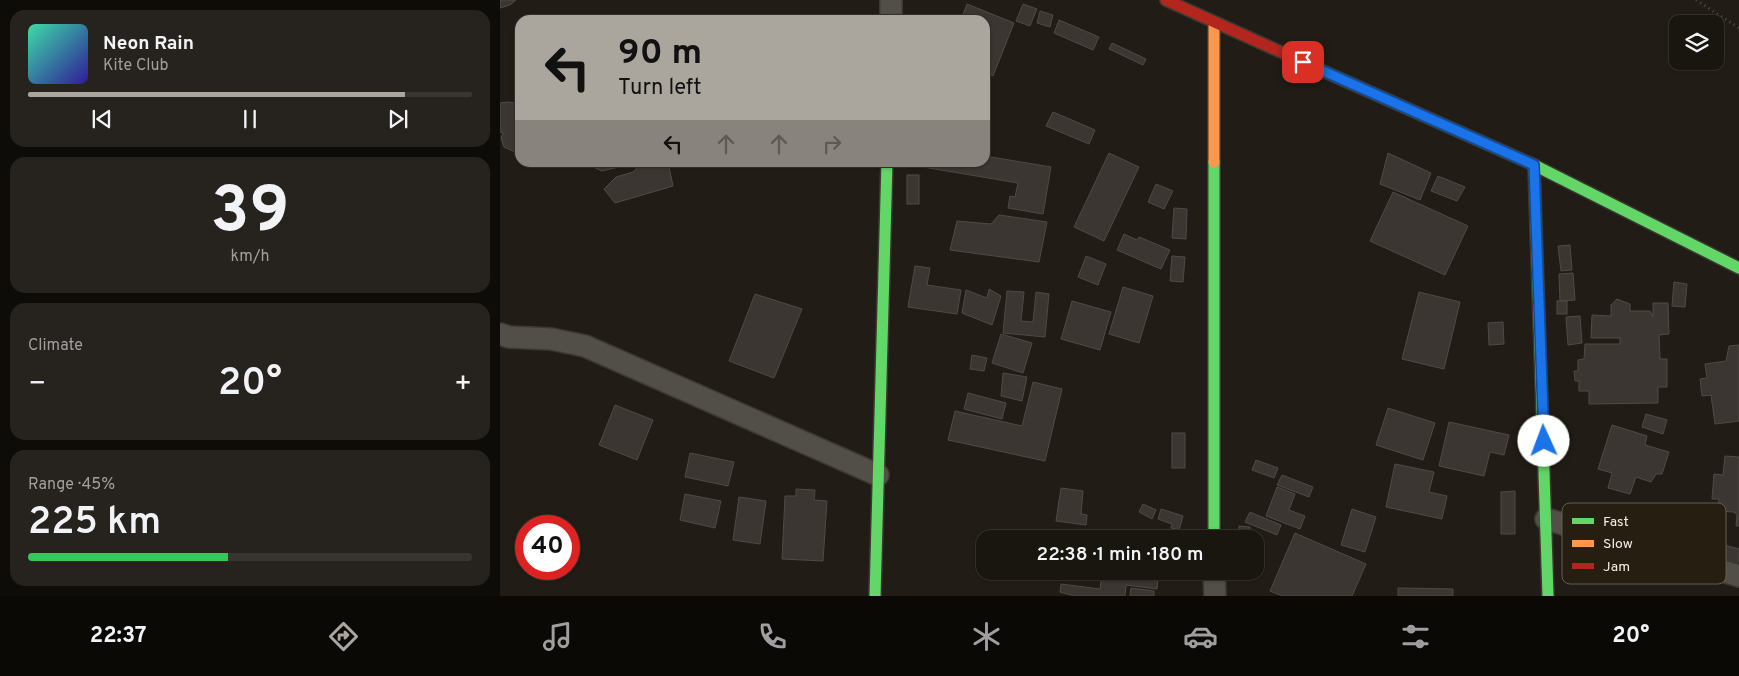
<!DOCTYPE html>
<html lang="en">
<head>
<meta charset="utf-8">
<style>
  :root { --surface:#191610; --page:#26231e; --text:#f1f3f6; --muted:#9f9f9f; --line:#373530; --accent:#aaa59d }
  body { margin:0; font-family:Overpass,sans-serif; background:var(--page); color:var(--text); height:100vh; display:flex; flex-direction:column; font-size:19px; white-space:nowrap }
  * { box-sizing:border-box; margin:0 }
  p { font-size:16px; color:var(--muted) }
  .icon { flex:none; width:28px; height:28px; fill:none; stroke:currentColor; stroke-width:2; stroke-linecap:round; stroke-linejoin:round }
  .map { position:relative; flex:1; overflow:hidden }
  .details { display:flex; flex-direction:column; gap:10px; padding:10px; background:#0e0c09; width:500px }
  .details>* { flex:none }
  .banner { position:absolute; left:15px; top:15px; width:475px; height:152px; border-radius:15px; box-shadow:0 1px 4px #0004,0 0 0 1px var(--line); background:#aaa59d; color:#111; overflow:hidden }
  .tools { position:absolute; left:1169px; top:15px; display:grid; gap:10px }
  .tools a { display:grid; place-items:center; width:55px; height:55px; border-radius:10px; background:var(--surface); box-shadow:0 1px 4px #0004,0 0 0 1px var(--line); font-size:25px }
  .speed { position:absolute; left:15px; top:515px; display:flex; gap:10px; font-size:25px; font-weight:700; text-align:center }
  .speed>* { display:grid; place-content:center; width:65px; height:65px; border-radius:50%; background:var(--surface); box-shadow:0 1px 4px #0004,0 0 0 1px var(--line); line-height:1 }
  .speed .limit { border:8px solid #d22; background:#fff; color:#111 }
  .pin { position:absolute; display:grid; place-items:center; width:42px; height:42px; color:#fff; margin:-21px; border-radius:10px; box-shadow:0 2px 8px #0006 }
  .me { position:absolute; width:55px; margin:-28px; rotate:358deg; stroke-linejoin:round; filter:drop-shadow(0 0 4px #0008) }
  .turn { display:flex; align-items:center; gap:18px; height:105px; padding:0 20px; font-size:22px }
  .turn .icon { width:65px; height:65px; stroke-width:2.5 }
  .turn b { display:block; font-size:35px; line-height:42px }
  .lanes { display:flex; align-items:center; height:48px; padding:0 20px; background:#0003; justify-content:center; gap:25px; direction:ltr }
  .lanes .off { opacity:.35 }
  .big { font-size:38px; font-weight:600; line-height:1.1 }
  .details .widget { flex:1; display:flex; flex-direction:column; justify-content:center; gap:8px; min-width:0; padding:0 18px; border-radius:15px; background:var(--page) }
  .details .dial { align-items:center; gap:0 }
  .dial b { font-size:65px; line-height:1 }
  .song { display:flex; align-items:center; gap:15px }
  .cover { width:60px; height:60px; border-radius:8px; background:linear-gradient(135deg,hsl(160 70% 55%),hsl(250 70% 35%)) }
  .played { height:5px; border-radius:2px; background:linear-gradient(90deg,var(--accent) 85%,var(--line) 85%) }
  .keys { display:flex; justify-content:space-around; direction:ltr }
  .heat { display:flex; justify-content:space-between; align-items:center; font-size:28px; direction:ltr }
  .charge { height:8px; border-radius:4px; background:linear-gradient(90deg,#34c759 45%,var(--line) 0) }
  .trip { position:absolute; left:476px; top:530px; width:288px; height:50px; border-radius:15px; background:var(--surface); box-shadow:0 1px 4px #0004,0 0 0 1px var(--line); font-weight:600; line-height:50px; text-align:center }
  .menu { display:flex; height:80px; justify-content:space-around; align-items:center; background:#0a0906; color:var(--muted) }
  .menu .icon { width:35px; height:35px }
  .menu .selected { color:var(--accent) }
  .menu b { font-size:22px; color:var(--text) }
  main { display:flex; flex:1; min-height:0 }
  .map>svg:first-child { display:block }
</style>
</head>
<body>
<main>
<section class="details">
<div class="widget">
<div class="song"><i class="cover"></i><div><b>Neon Rain</b><p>Kite Club</p></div></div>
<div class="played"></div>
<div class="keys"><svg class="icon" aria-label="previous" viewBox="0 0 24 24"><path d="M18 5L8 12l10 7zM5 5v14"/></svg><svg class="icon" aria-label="pause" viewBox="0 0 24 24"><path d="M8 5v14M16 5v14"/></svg><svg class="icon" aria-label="next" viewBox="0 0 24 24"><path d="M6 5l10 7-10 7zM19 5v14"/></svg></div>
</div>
<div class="widget dial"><b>39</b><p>km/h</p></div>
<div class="widget"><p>Climate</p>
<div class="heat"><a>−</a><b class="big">20°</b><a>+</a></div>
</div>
<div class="widget"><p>Range · 45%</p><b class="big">225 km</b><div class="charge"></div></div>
</section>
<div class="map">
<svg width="1239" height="596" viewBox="0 0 1239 596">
  <rect width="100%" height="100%" fill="#211d16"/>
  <g fill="#3c3633" stroke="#4f4a47">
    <path d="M0,0H16L10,5L0,8Z"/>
    <path d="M467,4L514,23L493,76L485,72V20H461Z"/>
    <path d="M523,4L537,9L530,26L516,21Z"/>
    <path d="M540,11L553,15L550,27L537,23Z"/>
    <path d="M559,20L599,37L593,50L554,33Z"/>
    <path d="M612,43L646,59L643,65L609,49Z"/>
    <path d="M7,102L17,103L20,115V149L15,152L4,147L1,138L3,133L0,132V103Z"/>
    <path d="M553,112L595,130L589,144L546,126Z"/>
    <path d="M609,153L639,167L604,241L574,227Z"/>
    <path d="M888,153L931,173L920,200L880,184Z"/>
    <path d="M485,156L551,167L543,214L508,208L510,196L515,197L518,183L423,167L424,162H485Z"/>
    <path d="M82,162H118L119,167L102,171Z"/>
    <path d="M168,162L173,186L115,203L104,189L116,177L133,172L143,162Z"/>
    <rect x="407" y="175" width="12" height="29"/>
    <path d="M938,176L965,187L957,201L931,191Z"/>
    <path d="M656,184L673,191L664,209L648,202Z"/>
    <path d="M893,192L968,226L945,275L870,241Z"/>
    <path d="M674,208L687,209L686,239L672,238Z"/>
    <path d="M499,215L547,222L539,262L450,250L457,221L491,224Z"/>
    <path d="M624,234L637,240L639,237L670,250L661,269L617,250Z"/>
    <path d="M1070,245L1072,270L1061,271L1058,246Z"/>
    <path d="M586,256L606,264L598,285L578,277Z"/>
    <path d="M672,256L685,257L683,282L670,281Z"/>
    <path d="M415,266L430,268L427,285L461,290L457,314L408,307Z"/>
    <path d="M1073,273L1075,300L1060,301L1059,274Z"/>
    <path d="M1174,282L1187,284L1185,307L1172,306Z"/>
    <path d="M623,287L653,296L639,343L609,334Z"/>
    <path d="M489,289L501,296L492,325L462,313L466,290L487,298Z"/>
    <path d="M507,291L524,292L521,321L533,322L536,292L549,294L545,337L503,333Z"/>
    <path d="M919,292L960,302L944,369L902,359Z"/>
    <path d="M255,294L302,309L274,378L229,361Z"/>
    <path d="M1117,299L1130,304V311H1150L1153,317V303H1168L1169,334L1159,335L1160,359H1167V387H1158V403L1089,404V391H1079V381H1075L1074,371H1078V360L1084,359L1085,344H1120V338H1091L1092,315L1111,316V305Z"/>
    <path d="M572,301L611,312L600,350L561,339Z"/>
    <rect x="1057" y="301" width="10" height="13"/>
    <path d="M1080,316L1082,343L1068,345L1066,317Z"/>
    <path d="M1003,322L1004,344L989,345L988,323Z"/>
    <path d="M501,334L532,343L523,373L492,363Z"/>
    <path d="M1239,345V421L1215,424L1211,395L1202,396L1200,379L1207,378L1205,364L1226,361L1229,346Z"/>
    <path d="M472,355L487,358L484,371L470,369Z"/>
    <path d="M503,373L527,377L522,401L501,396Z"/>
    <path d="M533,382L562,389L545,461L448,440L455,411L522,426Z"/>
    <path d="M468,393L506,403L502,419L464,409Z"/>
    <path d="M115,405L153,420L137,460L99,445Z"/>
    <path d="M888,408L935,423L923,460L876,445Z"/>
    <path d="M1146,414L1167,420L1163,434L1142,427Z"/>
    <path d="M949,422L1009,435L1004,455L990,452L984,476L939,466Z"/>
    <path d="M1112,425L1147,436L1145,445L1169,452L1162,474H1156L1151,482L1136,477L1130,494L1108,488L1112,473L1098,469Z"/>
    <rect x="672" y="433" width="13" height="35"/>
    <path d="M190,453L234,462L228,486L185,477Z"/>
    <path d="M1225,456L1239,457V526H1236L1237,515L1234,512L1218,511L1219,499H1212L1214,474L1223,475Z"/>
    <path d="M756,460L778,468L774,478L752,470Z"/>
    <path d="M895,464L934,472L929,492L947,496L942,519L886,507Z"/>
    <path d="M782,475L813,487L809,497L777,485Z"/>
    <path d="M777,487L795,494L789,510L805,516L800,529L766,516Z"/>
    <path d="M561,488L583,491L581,514L587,515L586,525L556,521Z"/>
    <path d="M296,489L315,490L314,500L327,501L323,561L282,559L285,496H296Z"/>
    <path d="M1015,491V534H1001V492Z"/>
    <path d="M185,494L221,501L215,528L180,520Z"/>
    <path d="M239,497L266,501L260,544L233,540Z"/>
    <path d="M643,504L656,510L652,519L639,512Z"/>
    <path d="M661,509L683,516L679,530L671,528L672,524L658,519Z"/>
    <path d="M852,509L876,517L865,552L841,545Z"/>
    <path d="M750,512L781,525L777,535L745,522Z"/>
    <path d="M739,526L750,527V539H738Z"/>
    <path d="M795,533L866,564L852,596H782L770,591Z"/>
    <path d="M1209,541L1239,549V560L1235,567L1219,563L1221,555L1206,551Z"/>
    <path d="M602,571L658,578L657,589L626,585L625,596H575L560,592L561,584L600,589Z"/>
    <path d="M631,588L654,591V596H630Z"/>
    <path d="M898,588L953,589V596H898Z"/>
  </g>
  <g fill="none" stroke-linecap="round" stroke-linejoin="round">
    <defs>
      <g id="street">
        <path d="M391,20V0"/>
        <path d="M0,334L9,337L51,339L85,346L378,475"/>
        <path d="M1046,519L1239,576"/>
        <path d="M714,571L715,596"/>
      </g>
      <g id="fast">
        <path d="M814,67L1034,165L1239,268"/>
        <path d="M714,162V539"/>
        <path d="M1034,165L1048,596"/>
        <path d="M375,596L387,162"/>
      </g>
      <path id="slow" d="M714,22V162"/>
      <path id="jam" d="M666,0L814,67"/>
    </defs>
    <use href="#street" stroke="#3c3934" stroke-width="24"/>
    <use href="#fast" stroke="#3c3934" stroke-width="14"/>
    <use href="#slow" stroke="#3c3934" stroke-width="14"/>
    <use href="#jam" stroke="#3c3934" stroke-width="14"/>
    <path stroke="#53504b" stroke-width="3" stroke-dasharray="1 4" stroke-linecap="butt" d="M1196,0L1239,28"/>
    <use href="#street" stroke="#524e48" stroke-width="21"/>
    <use href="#fast" stroke="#63d668" stroke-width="11"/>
    <use href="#slow" stroke="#ff974d" stroke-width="11"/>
    <use href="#jam" stroke="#b3261e" stroke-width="11"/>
  </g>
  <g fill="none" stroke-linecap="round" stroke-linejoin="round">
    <defs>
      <path id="route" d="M803,62L1034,165L1044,441"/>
    </defs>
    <use href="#route" stroke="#114b97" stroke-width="12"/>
    <use href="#route" stroke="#1a73e8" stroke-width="9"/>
  </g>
  <rect x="1062" y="503" width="164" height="81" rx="8" fill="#261e11" stroke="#645c51" stroke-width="1"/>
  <rect x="1072" y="518" width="22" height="6" fill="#63d668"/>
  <rect x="1072" y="540" width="22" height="7" fill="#ff974d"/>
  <rect x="1072" y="563" width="22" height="6" fill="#b3261e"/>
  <g font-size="14" fill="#f3eee5">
    <text x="1103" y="526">Fast</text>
    <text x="1103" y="548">Slow</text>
    <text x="1103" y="571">Jam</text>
  </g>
</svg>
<div class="tools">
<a><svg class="icon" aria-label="layers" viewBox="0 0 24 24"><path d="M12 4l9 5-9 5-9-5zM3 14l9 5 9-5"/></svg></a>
</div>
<div class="speed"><div class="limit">40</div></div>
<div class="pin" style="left:803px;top:62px;background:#d93025"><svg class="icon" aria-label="arrive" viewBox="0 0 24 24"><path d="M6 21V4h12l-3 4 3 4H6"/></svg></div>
<svg class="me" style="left:1044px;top:441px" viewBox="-20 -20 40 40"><circle r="19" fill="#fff"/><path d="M0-13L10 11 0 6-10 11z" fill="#1a73e8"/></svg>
<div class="trip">22:38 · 1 min · 180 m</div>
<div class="banner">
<div class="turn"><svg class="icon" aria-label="left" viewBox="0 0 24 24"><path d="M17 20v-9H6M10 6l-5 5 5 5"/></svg><div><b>90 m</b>Turn left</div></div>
<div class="lanes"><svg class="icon" aria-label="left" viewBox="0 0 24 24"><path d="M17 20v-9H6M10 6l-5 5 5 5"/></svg><svg class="icon off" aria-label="ahead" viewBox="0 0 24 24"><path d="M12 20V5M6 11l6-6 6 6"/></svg><svg class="icon off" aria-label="ahead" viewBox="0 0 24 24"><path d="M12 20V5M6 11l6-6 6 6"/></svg><svg class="icon off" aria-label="right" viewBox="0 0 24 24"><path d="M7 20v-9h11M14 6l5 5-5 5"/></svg></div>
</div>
</div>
</main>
<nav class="menu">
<b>22:37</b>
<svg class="icon selected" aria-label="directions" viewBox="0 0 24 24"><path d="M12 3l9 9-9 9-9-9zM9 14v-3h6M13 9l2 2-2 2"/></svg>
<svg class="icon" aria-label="music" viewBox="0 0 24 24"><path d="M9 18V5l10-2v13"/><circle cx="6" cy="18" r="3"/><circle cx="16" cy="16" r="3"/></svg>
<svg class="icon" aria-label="phone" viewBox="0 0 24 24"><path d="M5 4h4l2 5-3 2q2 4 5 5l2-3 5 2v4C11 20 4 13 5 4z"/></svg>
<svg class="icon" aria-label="climate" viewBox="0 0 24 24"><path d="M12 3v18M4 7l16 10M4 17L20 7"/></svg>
<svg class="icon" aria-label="car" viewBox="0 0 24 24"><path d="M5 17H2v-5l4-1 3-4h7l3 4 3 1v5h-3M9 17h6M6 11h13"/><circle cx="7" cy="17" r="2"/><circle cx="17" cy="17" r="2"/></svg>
<svg class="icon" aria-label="filters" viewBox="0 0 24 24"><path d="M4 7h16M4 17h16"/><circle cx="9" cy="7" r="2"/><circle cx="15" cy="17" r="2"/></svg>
<b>20°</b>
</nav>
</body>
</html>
